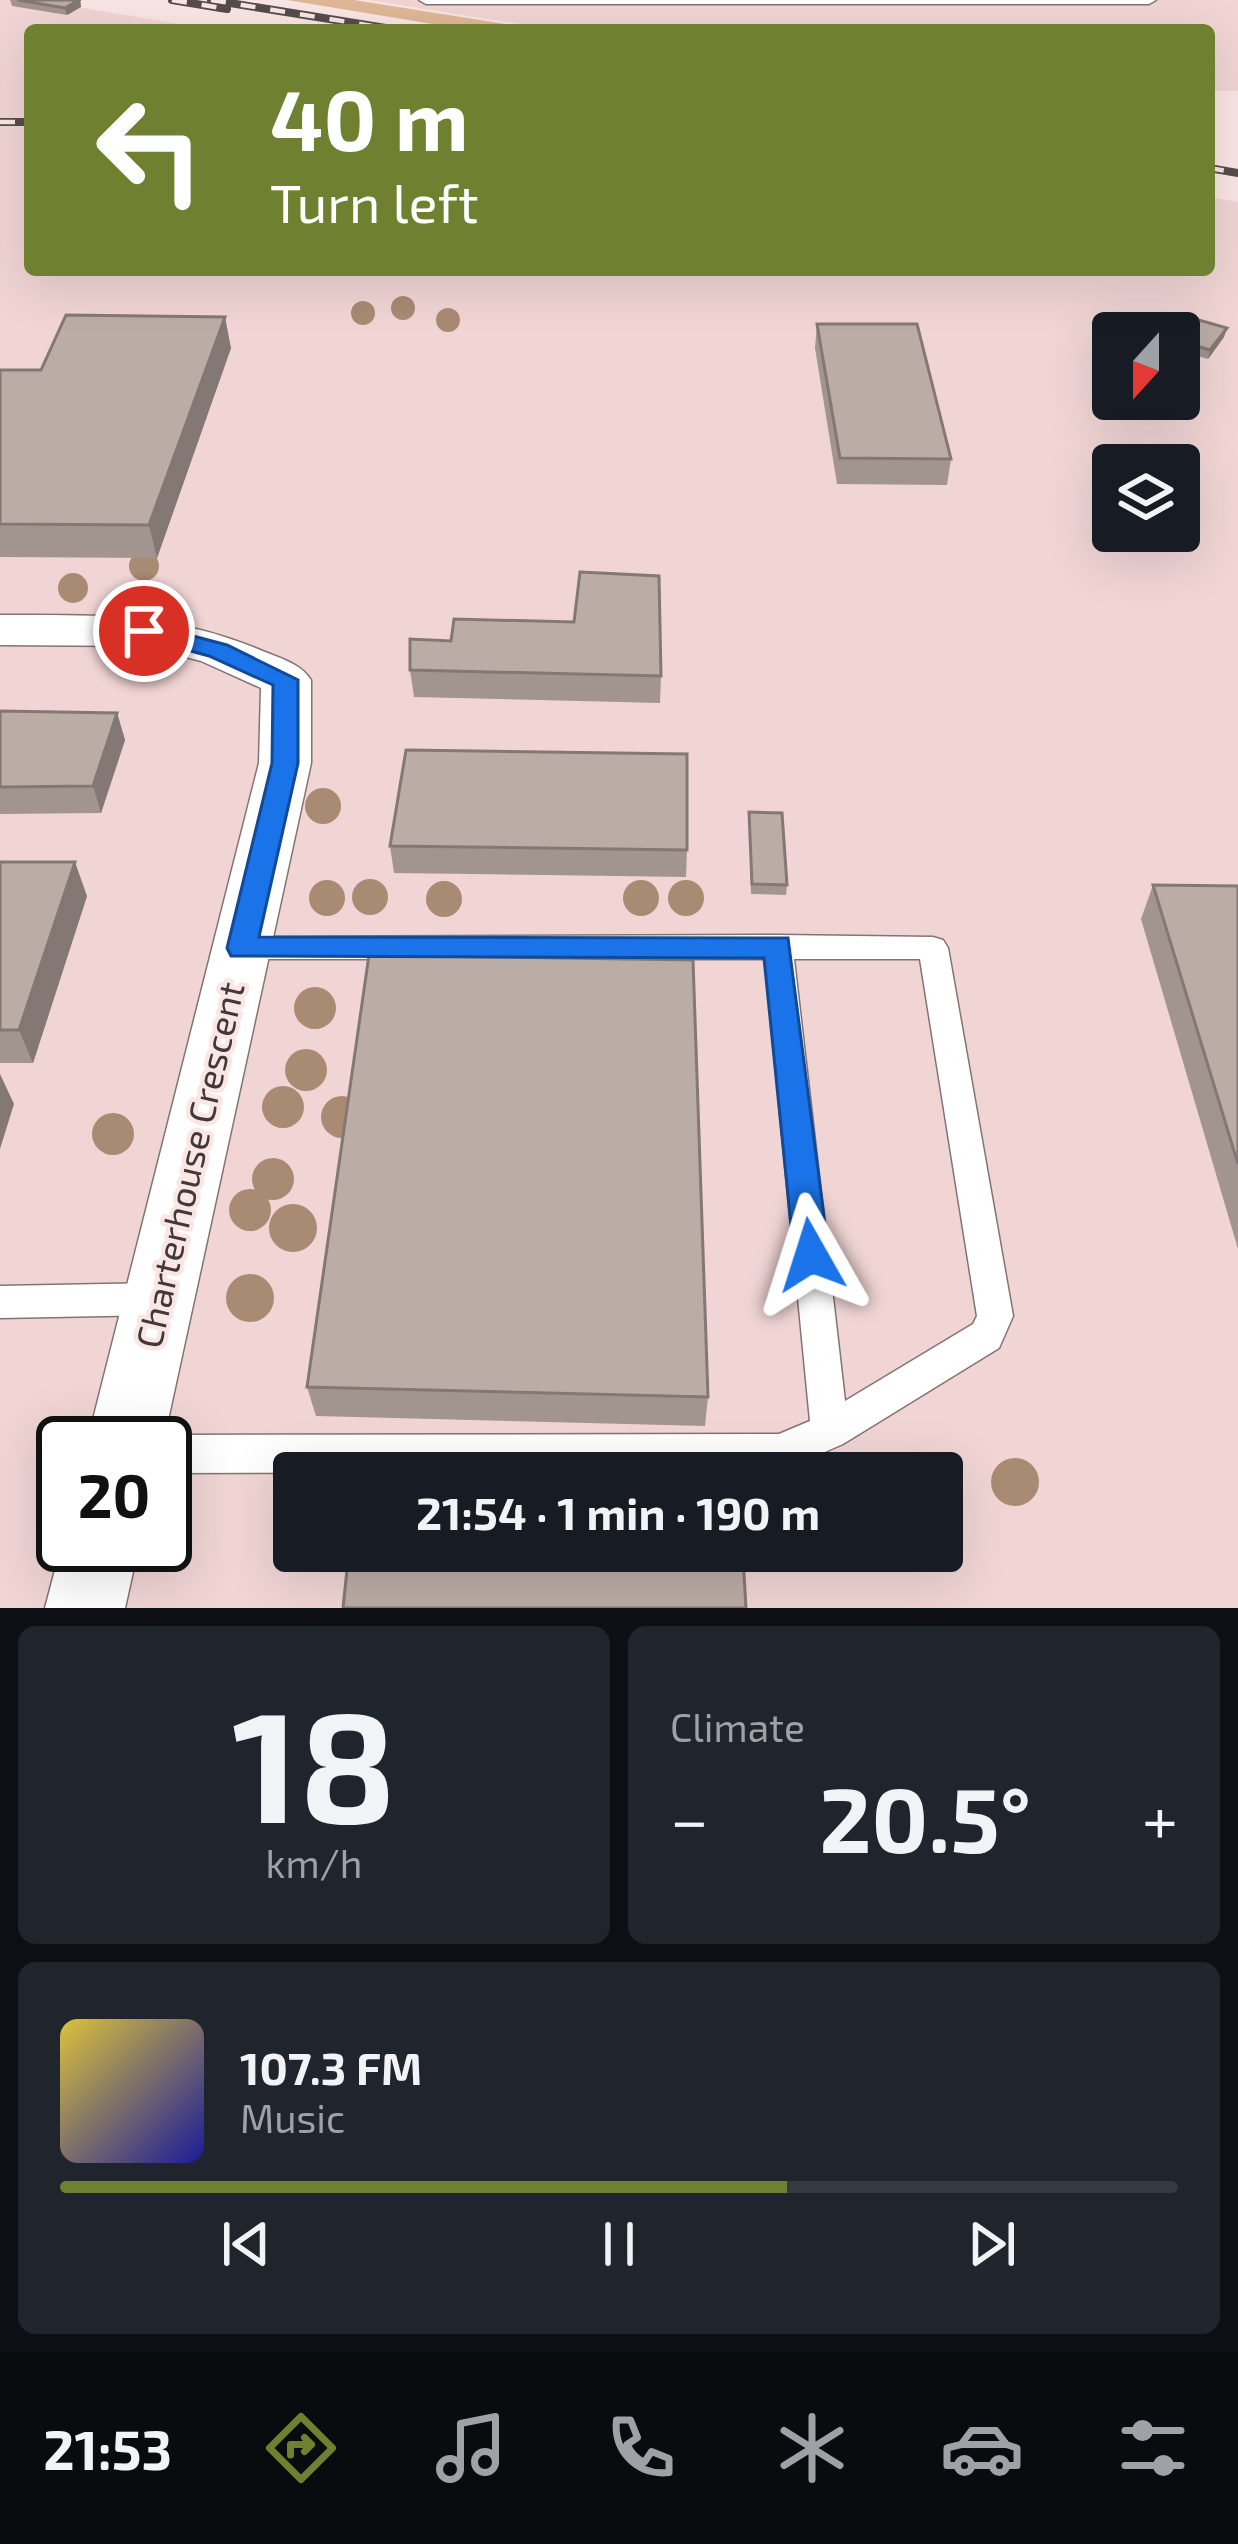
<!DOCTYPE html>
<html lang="en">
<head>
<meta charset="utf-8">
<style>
  :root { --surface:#171b24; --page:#20242c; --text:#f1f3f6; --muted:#9ea1a6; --line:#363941; --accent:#6f8130 }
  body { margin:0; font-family:"Exo 2",sans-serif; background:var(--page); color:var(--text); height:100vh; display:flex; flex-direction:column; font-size:45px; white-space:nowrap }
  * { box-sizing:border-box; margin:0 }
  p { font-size:39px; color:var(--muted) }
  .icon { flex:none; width:66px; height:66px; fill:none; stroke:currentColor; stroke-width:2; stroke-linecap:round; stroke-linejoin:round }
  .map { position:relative; height:1608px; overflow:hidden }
  .drawer { display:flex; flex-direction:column; gap:18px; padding:18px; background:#0d0f14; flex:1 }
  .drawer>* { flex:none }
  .hud { position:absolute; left:24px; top:24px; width:1191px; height:252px; border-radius:12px; box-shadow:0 12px 48px #0002; background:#6f8130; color:#fff; overflow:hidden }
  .needle { width:78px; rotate:201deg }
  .controls { position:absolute; left:1092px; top:312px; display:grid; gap:24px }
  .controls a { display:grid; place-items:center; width:108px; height:108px; border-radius:12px; background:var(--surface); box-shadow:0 12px 48px #0002; font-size:60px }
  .speed { position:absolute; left:36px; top:1416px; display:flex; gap:24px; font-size:60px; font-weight:700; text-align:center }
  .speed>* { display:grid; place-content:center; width:156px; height:156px; border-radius:50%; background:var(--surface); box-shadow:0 12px 48px #0002; line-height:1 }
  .speed .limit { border:6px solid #111; border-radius:18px; background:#fff; color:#111 }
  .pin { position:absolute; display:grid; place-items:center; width:102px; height:102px; color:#fff; margin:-51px; border:6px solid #fff; border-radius:50%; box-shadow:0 3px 12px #0007 }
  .me { position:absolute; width:132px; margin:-66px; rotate:354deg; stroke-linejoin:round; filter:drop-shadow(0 0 9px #0008) }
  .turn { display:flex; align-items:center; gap:42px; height:252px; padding:0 48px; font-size:54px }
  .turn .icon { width:156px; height:156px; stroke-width:2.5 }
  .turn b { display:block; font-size:84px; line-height:102px }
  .big { font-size:90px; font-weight:700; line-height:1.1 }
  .drawer .tile { flex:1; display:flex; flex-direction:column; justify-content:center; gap:18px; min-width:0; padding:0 42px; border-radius:18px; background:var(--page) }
  .drawer .dial { align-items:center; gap:0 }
  .dial b { font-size:156px; line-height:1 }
  .song { display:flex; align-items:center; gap:36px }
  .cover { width:144px; height:144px; border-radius:18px; background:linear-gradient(135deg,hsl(50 70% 55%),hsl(240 70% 35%)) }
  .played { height:12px; border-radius:6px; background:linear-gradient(90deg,var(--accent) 65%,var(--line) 65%) }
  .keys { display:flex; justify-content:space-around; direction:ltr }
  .heat { display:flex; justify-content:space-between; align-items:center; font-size:66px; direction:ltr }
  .drawer .tiles { flex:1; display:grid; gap:18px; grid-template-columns:1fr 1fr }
  .tile:last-child { grid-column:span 2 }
  .trip { position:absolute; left:273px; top:1452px; width:690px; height:120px; border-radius:12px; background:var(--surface); box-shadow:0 12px 48px #0002; font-weight:700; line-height:120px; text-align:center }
  .tabs { display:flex; height:192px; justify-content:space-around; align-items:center; background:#090b0e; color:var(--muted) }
  .tabs .icon { width:84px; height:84px }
  .tabs .selected { color:var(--accent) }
  .tabs b { font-size:54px; color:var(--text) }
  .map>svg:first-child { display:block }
</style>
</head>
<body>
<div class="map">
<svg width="1238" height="1608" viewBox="0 0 1238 1608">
  <rect width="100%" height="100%" fill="#fae6e5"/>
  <g fill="#f1d5d5" fill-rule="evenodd">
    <path d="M0,0H36L214,30H30V270H1209V197L1238,202V1608H0ZM1113,333H1179V399H1113ZM1113,465H1179V531H1113ZM63,1443H165V1545H63ZM294,1473H942V1551H294Z"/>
    <path d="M368,0H1238V91H1209V30H558Z"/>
  </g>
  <path fill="#e0b897" d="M287,0H354L544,30H469Z"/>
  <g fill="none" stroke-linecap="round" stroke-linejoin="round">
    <defs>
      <g id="lane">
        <path d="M419,0H1156L1149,4H426Z"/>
        <path d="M778,935L933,937L943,940L948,948L1013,1316L999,1348L843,1444L779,1472L165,1473V1443H151L165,1435L779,1434L810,1421L765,959H242L232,956L227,948L232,940L242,937ZM794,959H920L977,1316L973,1324L845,1401Z"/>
        <path d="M158,1283L170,1288L176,1299L170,1310L158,1315L0,1318V1286Z"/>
      </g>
      <g id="street">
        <path d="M0,615C97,615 173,612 265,652C282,659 301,664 311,680V763L163,1443H87L259,763L261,688L201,661L144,646L0,645Z"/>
        <path d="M63,1540V1545H139L125,1608H45Z"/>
      </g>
    </defs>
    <use href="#lane" stroke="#847373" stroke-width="3"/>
    <use href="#street" stroke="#847373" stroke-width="3"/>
    <use href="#lane" fill="#fff" fill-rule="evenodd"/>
    <use href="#street" fill="#fff" fill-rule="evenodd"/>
    <defs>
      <g id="rail">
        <path d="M172,0L227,9"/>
        <path d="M211,0L398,30"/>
        <path d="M0,122H30"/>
        <path d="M1209,168L1238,173"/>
      </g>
    </defs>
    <use href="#rail" stroke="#564c4c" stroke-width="8"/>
    <use href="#rail" stroke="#fae6e5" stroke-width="4.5" stroke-dasharray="15" stroke-linecap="butt"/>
  </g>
  <g fill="#a98a73">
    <circle cx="403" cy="308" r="12"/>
    <circle cx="363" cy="313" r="12"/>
    <circle cx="448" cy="320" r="12"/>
    <circle cx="144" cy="566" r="15"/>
    <circle cx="73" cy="588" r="15"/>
    <circle cx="323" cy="806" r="18"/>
    <circle cx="370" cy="897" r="18"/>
    <circle cx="327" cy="898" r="18"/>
    <circle cx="641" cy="898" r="18"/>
    <circle cx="686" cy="898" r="18"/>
    <circle cx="444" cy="899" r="18"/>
    <circle cx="315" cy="1008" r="21"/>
    <circle cx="306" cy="1070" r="21"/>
    <circle cx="283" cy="1107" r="21"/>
    <circle cx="342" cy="1117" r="21"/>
    <circle cx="113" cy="1134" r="21"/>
    <circle cx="273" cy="1179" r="21"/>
    <circle cx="250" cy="1210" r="21"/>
    <circle cx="293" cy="1228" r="24"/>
    <circle cx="250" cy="1298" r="24"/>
    <circle cx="1015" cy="1482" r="24"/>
  </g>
  <g fill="#a2948f">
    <path d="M10,0H80L81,7L67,15L12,6Z"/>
    <path d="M817,324L951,459L947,485L837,484L815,348Z"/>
    <path d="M1179,333L1224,337L1208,359L1179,351Z"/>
    <path d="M231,348L157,558L0,557V370H41Z"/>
    <path d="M410,670L661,676L660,703L414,697Z"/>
    <path d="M0,711L117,713L125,740L101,813L0,814Z"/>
    <path d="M749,812L787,885L786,895L751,894Z"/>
    <path d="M390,846L687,850L686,877L394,873Z"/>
    <path d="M0,862L87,896L33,1063H0Z"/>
    <path d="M1153,885L1238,886V1249L1141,919Z"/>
    <path d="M307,1387L708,1397L705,1426L316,1416Z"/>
  </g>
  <g fill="#847874">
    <path d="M80,0L81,7L67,15L65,8Z"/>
    <path d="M225,317L231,348L157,558L149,525Z"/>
    <path d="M1227,328L1224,337L1208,359L1210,350Z"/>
    <path d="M117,713L125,740L101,813L93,786Z"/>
    <path d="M75,862L87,896L33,1063L19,1030Z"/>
    <path d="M0,1074L14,1104L0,1149Z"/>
  </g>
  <g fill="#bcaca6" stroke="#847874" stroke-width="3">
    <path d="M18,0H79L65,8Z"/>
    <path d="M1178,314L1227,328L1210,350L1179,341V333H1163Z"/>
    <path d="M66,315L225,317L149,525L0,524V370H41Z"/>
    <path d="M817,324H917L951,459L840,458Z"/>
    <path d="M580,572L659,576L661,676L410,670V639L451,641L454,619L574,622Z"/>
    <path d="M0,711L117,713L93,786L0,787Z"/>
    <path d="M406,750L687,754V850L390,846Z"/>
    <path d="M749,812L782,813L787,885L752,884Z"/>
    <path d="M0,862H75L19,1030H0Z"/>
    <path d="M1153,885L1238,886V1164Z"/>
    <path d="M369,955L693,960L708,1397L307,1387Z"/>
    <path d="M349,1551L743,1558L746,1608H343Z"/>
  </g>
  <path fill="#1a73e8" stroke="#114b97" stroke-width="3" d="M144,623L227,645L298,680V763L259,937L788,938L829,1255L824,1266L811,1270L799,1266L794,1255L764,958L231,956L227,948L272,763L273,685L209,656L136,636L132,631Z"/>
  <g text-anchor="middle" stroke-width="9" stroke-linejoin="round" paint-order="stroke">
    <g font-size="36" fill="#413939" stroke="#fae6e5">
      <text transform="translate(190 1165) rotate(-77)" y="13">Charterhouse Crescent</text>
    </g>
  </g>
</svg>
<div class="controls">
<a><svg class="needle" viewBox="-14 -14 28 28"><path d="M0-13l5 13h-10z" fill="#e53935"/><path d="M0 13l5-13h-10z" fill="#9ea1a6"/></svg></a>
<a><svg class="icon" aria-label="layers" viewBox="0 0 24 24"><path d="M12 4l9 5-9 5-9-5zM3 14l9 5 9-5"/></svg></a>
</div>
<div class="speed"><div class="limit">20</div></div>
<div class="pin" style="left:144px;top:631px;background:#d93025"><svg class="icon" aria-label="arrive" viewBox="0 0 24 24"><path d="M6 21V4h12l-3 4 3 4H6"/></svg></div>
<svg class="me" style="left:811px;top:1255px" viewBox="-20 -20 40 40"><path d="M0-17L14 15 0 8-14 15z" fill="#1a73e8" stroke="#fff" stroke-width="4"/></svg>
<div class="trip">21:54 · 1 min · 190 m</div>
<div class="hud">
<div class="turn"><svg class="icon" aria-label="left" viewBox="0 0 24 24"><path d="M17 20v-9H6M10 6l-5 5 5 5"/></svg><div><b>40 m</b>Turn left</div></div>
</div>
</div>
<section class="drawer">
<div class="tiles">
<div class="tile dial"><b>18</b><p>km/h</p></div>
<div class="tile"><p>Climate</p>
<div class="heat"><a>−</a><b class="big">20.5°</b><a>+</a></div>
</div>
<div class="tile">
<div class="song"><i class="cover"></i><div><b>107.3 FM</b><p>Music</p></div></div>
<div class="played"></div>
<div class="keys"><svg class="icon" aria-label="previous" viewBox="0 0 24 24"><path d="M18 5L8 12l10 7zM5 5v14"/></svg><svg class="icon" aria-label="pause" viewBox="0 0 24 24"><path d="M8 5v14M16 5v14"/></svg><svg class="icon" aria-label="next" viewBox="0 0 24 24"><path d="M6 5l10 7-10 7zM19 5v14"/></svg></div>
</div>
</div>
</section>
<nav class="tabs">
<b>21:53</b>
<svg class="icon selected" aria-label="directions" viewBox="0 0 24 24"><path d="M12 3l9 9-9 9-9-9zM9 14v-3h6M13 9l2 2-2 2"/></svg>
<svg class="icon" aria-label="music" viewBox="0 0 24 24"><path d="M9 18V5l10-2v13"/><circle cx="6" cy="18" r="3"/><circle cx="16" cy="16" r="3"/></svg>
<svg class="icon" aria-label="phone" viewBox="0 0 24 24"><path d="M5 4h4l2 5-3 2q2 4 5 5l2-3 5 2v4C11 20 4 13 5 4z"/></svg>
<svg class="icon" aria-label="climate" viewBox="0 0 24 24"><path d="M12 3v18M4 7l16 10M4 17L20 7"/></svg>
<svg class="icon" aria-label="car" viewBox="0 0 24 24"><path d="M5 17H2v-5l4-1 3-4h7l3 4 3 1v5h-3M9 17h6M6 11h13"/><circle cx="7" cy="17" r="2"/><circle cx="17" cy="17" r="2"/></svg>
<svg class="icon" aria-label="filters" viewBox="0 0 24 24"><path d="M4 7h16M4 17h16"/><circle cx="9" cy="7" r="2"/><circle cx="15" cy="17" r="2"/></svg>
</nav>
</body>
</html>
